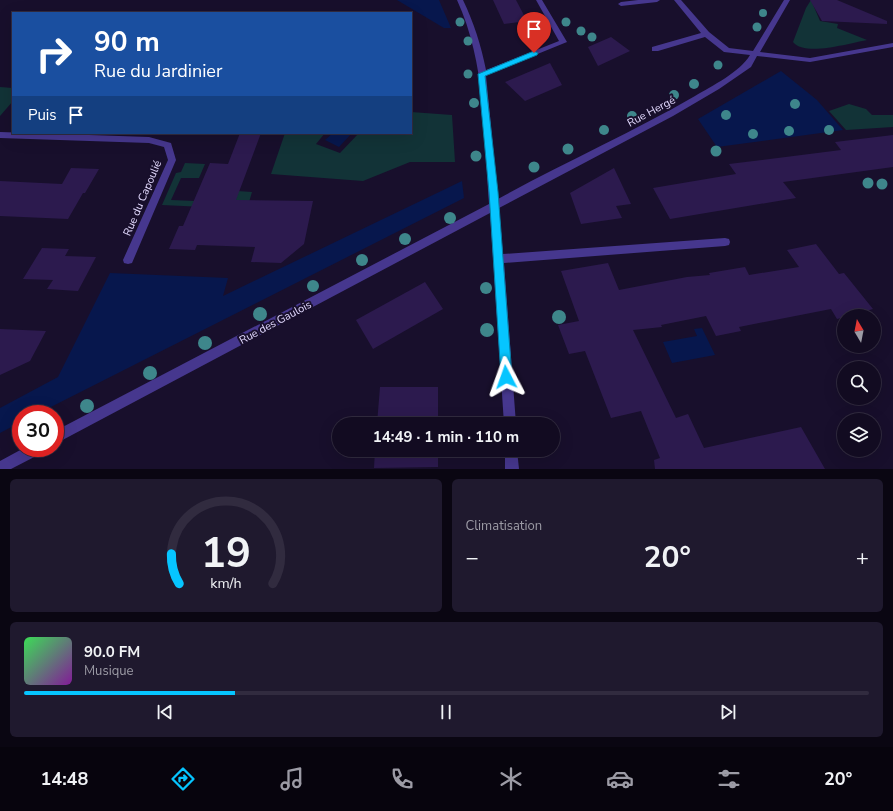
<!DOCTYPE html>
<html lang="fr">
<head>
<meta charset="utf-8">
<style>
  :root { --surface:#120b21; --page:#1f192e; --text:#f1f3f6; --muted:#9c9ba5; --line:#312b3f; --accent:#06c5ff }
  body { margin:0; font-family:"Nunito Sans",sans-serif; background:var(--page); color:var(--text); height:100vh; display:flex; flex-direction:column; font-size:15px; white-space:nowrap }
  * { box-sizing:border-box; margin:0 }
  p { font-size:13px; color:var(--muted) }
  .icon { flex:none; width:22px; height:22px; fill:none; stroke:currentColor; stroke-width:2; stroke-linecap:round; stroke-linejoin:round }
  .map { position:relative; height:469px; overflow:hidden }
  .side { display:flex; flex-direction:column; gap:10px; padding:10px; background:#0a0612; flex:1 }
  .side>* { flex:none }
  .guide { position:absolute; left:12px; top:12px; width:400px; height:122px; border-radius:0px; box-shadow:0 4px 16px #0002,0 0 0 1px var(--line); background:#1a4fa0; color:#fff; overflow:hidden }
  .needle { width:26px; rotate:350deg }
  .controls { position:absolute; left:837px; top:309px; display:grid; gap:8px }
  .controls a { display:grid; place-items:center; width:44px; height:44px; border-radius:50%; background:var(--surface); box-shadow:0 4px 16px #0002,0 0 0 1px var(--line); font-size:20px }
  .speed { position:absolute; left:12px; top:405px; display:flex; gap:8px; font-size:20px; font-weight:700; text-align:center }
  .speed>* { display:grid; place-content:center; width:52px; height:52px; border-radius:50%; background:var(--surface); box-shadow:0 4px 16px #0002,0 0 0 1px var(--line); line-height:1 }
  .speed .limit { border:6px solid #d22; background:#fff; color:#111 }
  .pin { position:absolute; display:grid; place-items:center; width:34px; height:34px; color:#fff; margin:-41px -17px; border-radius:50% 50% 50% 0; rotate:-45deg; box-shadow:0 0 4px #0007 }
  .pin .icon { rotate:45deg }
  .me { position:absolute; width:44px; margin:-22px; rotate:356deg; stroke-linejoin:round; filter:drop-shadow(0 0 3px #0008) }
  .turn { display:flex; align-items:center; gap:14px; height:84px; padding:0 16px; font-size:18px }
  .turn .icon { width:52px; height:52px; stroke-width:2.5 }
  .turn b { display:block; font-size:28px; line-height:34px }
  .then { display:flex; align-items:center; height:38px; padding:0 16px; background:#0003; gap:8px; font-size:15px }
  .big { font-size:30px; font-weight:700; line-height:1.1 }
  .side .tile { flex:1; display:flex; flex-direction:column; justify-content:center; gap:6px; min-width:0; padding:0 14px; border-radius:6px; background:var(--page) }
  .side .dial { align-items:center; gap:0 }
  .dial svg { height:104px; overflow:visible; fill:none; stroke:var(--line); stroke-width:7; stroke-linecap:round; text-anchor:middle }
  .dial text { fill:var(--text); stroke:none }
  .song { display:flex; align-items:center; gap:12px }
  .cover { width:48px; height:48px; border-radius:6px; background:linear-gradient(135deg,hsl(130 70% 55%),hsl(290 70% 35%)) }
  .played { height:4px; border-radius:2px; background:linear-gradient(90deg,var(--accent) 25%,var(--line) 25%) }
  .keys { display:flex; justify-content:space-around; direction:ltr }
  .heat { display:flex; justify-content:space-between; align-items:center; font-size:22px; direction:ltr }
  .side .tiles { flex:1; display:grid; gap:10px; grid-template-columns:1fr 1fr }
  .tile:last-child { grid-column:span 2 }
  .trip { position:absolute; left:332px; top:417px; width:228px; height:40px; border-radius:20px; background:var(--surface); box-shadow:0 4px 16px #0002,0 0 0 1px var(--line); font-weight:700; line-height:40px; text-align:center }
  .tab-bar { display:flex; height:64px; justify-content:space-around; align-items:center; background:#07040d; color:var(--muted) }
  .tab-bar .icon { width:28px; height:28px }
  .tab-bar .selected { color:var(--accent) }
  .tab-bar b { font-size:18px; color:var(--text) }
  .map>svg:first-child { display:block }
</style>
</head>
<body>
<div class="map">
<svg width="893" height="469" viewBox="0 0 893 469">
  <rect width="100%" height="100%" fill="#180f2c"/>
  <g fill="#123337">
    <path d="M811,0L820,21L838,24L837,28L867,40C850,43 805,57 793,42L806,8Z"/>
    <path d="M0,87L13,88V101L0,116Z"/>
    <path d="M849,104L866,109L872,115H893V127L846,130L829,111Z"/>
    <path d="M411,112L452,115L455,162H410L363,181L271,174L285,133H325L316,144L340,153L359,133H411Z"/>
    <path d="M185,163L205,164L199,178H181L171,200L219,202L222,190L252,192L247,209L162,205L176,173L181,172Z"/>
  </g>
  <g fill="#07174d">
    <path d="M397,0H439L451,28H444Z"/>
    <path d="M781,71L817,100L843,130L717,147L698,119Z"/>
    <path d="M333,133H352L339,147L325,140Z"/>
    <path d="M462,181L464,198L37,414H21V422L0,433V408L58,377L110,273L228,278L223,296Z"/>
    <path d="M702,328L715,355L672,363L663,342L697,336L694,329Z"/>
  </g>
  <g fill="#2c1a4e">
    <path d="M493,0H516L527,21L504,24Z"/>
    <path d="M810,0H837L887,21V24L822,21Z"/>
    <path d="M611,37L630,51L598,66L588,47Z"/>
    <path d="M550,63L562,85L525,101L505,82Z"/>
    <path d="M240,133H261L236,200L313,201L304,244L281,263L251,262L255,247L197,245L195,250L169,249L179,226H183L210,163L228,164Z"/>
    <path d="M893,135V167L783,182L796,198L670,219L653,188L736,174L729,164L841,150L835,142Z"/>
    <path d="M71,168L99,169L85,193H83L68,219L0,216V181L62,184Z"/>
    <path d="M614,168L631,204L616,206L622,218L581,224L570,193Z"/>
    <path d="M816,244L839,274L844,273L873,309L837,319L831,309L739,327L741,331L716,336L706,316L661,325L662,327L633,330L676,418L688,414L704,448L801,427L825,469H655L654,460L660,458L641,411L611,418L585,351L569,354L558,325L579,321L561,271L608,263L619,290L687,277L710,275L709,273L745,267L749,275L799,267L787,250Z"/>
    <path d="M42,248L69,249L65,256L96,257L78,291L47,289L53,280L23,279Z"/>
    <path d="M425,282L443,309L373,349L356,320Z"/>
    <path d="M0,329L46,331L30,361L0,375Z"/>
    <path d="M380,387H438V424H377Z"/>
    <path d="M375,450H438V467L374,468Z"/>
  </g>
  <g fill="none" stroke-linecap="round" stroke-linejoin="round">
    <g fill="#46378e" fill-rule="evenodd">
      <path d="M457,0H463C474,23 481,45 486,70L559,41L536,0H542L567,42L486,75L498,199C563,163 631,133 695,96C712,86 740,72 750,55L724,52L705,37L658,51H652V47L701,33L674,0H681L709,32L729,48L753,51L784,0H790L760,52L810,58L893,43V47L810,62L757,56L751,67L719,89L673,116L499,208L503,254L725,238L729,239L730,242L729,245L725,246L504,263L516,424H504L490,213L55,444V431L489,204C484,136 486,63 457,0Z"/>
      <path d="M638,0H660L657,2L621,6L618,4L621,2Z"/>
      <path d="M0,132L149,137L171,143L176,160L132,263L128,264L124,263L123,260L168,160L164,147L149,143L0,138Z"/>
      <path d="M24,448H43L42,453L11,469H0V461Z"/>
      <path d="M505,450H517L519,469H505Z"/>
    </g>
  </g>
  <g fill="#3e868b">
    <circle cx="763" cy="13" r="4"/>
    <circle cx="460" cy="22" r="4.5"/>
    <circle cx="566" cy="22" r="4.5"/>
    <circle cx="757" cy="27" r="4.5"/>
    <circle cx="581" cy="31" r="4.5"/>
    <circle cx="592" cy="37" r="4.5"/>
    <circle cx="468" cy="41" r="4.5"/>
    <circle cx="718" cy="65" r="4.5"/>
    <circle cx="468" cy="74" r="4.5"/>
    <circle cx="694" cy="84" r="5"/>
    <circle cx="674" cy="95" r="5"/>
    <circle cx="474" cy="103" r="5"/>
    <circle cx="795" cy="104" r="5"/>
    <circle cx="726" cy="115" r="5"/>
    <circle cx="632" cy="116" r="5"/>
    <circle cx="604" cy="130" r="5"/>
    <circle cx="829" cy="130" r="5"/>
    <circle cx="789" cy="131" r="5"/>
    <circle cx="753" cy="134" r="5"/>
    <circle cx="568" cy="149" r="5.5"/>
    <circle cx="716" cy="151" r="5.5"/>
    <circle cx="476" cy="156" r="5.5"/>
    <circle cx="534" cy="167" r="5.5"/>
    <circle cx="868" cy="183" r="5.5"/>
    <circle cx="882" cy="184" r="5.5"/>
    <circle cx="450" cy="218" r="6"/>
    <circle cx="405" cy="239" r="6"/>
    <circle cx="362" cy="260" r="6"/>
    <circle cx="313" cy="286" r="6"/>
    <circle cx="486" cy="288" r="6"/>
    <circle cx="260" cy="314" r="7"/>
    <circle cx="559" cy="317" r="7"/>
    <circle cx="487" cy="330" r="7"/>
    <circle cx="205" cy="343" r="7"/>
    <circle cx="150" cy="373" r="7"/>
    <circle cx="87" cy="406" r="7"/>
  </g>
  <path fill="#06c5ff" stroke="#0480a6" d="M534,51L538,53L537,55L485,76L498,192L512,377L510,381L506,382L503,381L501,377L489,192L478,74Z"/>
  <g text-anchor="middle" stroke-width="4" stroke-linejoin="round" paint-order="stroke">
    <g font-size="11" fill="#e3daff" stroke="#180f2c">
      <text transform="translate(651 111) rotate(-28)" y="4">Rue Hergé</text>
      <text transform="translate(142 198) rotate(-67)" y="4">Rue du Capoulié</text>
      <text transform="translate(275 322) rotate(-28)" y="4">Rue des Gaulois</text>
    </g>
  </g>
</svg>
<div class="controls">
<a><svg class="needle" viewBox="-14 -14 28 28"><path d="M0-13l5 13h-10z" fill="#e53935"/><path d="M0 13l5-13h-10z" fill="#9c9ba5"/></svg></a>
<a><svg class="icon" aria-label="search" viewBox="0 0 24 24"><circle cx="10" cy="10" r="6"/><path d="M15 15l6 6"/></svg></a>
<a><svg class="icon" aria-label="layers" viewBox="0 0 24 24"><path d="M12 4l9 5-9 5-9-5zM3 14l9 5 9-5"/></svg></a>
</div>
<div class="speed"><div class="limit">30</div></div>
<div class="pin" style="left:534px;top:53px;background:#d93025"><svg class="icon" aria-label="arrive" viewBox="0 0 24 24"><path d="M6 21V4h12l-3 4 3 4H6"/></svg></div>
<svg class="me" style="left:506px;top:377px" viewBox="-20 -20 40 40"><path d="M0-17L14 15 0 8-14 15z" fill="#06c5ff" stroke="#fff" stroke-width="4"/></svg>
<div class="trip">14:49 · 1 min · 110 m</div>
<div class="guide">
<div class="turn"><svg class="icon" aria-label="right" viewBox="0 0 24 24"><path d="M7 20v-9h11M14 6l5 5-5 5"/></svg><div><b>90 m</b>Rue du Jardinier</div></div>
<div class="then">Puis<svg class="icon" aria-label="arrive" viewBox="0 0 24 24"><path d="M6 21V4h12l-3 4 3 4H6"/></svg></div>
</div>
</div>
<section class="side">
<div class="tiles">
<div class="tile dial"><svg viewBox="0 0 100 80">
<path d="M14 69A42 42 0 1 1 86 69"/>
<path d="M14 69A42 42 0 0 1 8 46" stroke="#06c5ff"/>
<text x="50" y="56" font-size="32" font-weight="700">19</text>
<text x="50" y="72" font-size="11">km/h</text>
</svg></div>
<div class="tile"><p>Climatisation</p>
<div class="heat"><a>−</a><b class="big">20°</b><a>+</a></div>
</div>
<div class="tile">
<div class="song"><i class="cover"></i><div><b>90.0 FM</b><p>Musique</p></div></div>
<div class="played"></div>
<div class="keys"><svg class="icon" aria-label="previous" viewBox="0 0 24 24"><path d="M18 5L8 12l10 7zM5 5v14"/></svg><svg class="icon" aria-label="pause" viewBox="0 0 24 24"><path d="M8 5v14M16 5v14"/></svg><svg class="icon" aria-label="next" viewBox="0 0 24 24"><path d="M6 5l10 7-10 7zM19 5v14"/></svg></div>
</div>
</div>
</section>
<nav class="tab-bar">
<b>14:48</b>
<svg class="icon selected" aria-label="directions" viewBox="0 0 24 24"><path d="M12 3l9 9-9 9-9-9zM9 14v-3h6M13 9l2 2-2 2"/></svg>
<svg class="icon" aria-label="music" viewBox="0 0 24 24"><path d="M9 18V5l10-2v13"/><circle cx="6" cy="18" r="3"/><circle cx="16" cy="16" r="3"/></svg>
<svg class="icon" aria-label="phone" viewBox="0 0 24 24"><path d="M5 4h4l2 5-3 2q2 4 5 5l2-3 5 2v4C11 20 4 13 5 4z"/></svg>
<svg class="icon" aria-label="climate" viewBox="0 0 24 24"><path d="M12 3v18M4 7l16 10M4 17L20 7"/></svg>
<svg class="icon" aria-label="car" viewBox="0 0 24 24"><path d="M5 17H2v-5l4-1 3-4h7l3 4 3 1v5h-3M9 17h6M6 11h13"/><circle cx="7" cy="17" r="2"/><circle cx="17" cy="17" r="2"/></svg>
<svg class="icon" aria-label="filters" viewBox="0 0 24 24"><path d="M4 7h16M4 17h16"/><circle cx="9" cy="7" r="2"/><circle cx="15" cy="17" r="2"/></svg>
<b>20°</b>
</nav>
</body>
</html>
